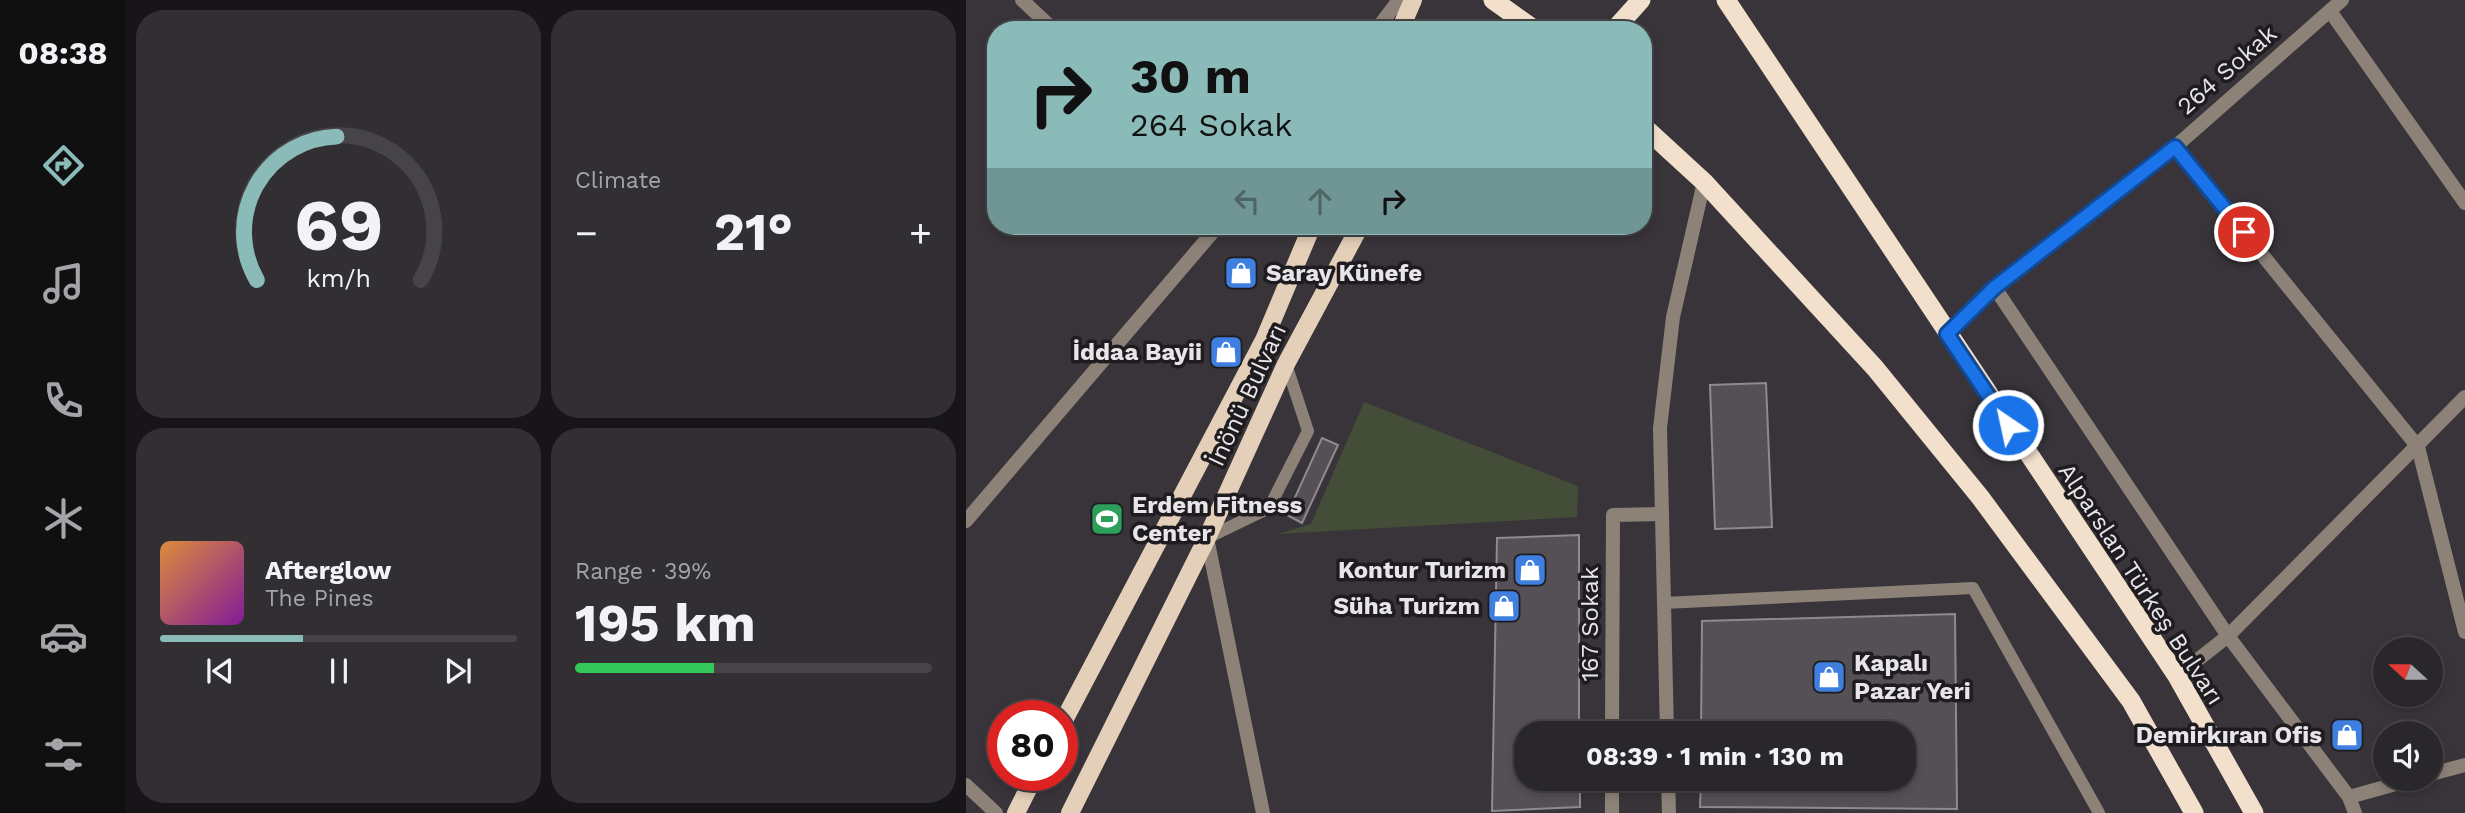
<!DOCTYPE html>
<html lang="en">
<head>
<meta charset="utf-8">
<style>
  :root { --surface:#2a272b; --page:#322f33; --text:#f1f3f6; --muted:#a5a5a9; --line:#464447; --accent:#8bbbb9 }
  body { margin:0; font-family:"Work Sans",sans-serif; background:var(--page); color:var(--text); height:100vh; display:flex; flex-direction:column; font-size:26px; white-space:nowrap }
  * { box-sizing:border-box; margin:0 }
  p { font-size:23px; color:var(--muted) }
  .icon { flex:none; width:38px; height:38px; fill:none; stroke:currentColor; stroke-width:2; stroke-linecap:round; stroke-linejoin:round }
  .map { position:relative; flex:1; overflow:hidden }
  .side { display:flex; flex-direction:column; gap:10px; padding:10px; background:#171518; width:840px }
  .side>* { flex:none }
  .banner { position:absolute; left:21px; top:21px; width:665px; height:214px; border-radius:28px; box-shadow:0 4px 10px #0003,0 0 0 2px var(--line); background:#8bbbb9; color:#111; overflow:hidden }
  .needle { width:46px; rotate:291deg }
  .buttons { position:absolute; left:1407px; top:637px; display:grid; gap:14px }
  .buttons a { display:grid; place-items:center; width:70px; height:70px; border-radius:50%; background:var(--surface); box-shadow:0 4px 10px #0003,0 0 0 2px var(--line); font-size:35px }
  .speed { position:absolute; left:21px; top:700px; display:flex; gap:14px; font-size:35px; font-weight:700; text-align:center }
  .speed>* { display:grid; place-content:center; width:91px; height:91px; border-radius:50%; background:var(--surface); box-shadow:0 4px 10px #0003,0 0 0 2px var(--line); line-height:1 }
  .speed .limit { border:10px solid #d22; background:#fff; color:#111 }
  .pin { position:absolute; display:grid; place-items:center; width:60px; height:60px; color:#fff; margin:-30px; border:4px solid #fff; border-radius:50%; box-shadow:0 2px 7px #0007 }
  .me { position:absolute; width:77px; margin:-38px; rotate:326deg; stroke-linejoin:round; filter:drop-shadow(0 0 5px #0008) }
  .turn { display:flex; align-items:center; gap:24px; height:147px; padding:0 28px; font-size:32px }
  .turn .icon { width:91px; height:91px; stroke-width:2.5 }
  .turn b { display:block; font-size:49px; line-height:60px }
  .lanes { display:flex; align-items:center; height:66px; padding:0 28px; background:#0003; justify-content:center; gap:35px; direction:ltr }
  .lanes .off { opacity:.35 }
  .big { font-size:52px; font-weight:700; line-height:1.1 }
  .side .tile { flex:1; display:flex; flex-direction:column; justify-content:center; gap:10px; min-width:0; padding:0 24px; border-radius:28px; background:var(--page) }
  .side .dial { align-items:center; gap:0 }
  .dial svg { height:182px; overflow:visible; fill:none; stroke:var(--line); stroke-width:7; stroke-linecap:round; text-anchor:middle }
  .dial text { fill:var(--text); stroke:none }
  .song { display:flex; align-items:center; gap:21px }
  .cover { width:84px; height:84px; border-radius:10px; background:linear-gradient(135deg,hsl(30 70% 55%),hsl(290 70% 35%)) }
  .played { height:7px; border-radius:4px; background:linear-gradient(90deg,var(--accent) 40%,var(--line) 40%) }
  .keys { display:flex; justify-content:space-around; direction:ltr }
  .heat { display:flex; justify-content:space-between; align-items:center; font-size:38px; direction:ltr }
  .charge { height:10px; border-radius:5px; background:linear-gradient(90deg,#34c759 39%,var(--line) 0) }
  .side .tiles { flex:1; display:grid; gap:10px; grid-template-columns:repeat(2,1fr) }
  .trip { position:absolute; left:548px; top:721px; width:402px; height:70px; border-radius:28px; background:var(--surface); box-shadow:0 4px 10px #0003,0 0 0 2px var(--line); font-weight:700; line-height:70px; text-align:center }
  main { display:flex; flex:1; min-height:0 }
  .dock { display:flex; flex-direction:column; width:126px; justify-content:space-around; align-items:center; background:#111011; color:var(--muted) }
  .dock .icon { width:49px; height:49px }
  .dock .current { color:var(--accent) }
  .dock b { font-size:32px; color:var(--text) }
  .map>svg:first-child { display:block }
</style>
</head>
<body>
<main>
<nav class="dock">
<b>08:38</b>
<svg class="icon current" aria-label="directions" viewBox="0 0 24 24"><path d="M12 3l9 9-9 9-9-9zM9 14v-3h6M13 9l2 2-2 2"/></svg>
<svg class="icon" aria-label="music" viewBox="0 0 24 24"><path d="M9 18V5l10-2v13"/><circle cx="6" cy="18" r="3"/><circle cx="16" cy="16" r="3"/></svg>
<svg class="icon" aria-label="phone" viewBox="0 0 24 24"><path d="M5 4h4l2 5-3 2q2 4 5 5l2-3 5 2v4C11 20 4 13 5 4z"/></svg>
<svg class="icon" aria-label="climate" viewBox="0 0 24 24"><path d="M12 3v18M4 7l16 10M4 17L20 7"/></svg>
<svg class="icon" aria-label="car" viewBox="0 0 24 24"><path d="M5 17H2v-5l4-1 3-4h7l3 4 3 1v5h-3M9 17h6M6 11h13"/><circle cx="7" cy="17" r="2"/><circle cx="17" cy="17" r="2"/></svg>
<svg class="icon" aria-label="filters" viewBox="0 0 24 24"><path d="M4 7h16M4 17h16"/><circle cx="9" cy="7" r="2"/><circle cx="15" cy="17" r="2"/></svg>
</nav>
<section class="side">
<div class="tiles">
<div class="tile dial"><svg viewBox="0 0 100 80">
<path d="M14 69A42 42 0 1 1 86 69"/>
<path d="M14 69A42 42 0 0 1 49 6" stroke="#8bbbb9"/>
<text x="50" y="56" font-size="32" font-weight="700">69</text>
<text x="50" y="72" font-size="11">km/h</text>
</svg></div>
<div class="tile"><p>Climate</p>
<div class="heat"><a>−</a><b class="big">21°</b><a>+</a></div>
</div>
<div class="tile">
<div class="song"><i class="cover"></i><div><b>Afterglow</b><p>The Pines</p></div></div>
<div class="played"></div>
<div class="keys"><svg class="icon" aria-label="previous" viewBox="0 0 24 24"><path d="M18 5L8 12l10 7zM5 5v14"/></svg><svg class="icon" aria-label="pause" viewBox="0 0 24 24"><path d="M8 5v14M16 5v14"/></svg><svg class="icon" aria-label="next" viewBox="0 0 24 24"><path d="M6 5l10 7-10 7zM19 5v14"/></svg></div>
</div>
<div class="tile"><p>Range · 39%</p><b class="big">195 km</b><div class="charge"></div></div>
</div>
</section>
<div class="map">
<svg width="1499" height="813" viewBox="0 0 1499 813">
  <rect width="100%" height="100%" fill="#383439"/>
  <path fill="#434d37" d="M398,402L612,486L611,517L312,534L345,524Z"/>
  <g fill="#545056" stroke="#8e8a90" stroke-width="2">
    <path d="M800,383L806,527L749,529L744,385Z"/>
    <path d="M356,438L372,445L336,523L321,515Z"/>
    <path d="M613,535V733H560V779H614V807L526,811L531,538Z"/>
    <path d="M989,614L991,809L734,807L735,779H938V733H735L736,621Z"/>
  </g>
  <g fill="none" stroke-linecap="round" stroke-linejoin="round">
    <g stroke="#8d8278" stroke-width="12">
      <path d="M241,538L303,508L342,431L320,364"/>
      <path d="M698,603L1007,588L1133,813"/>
    </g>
    <g stroke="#8d8278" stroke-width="14">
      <path d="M56,0L88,30"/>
      <path d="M1364,11L1499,203"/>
      <path d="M410,30L433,0"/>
      <path d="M1209,147L1452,447L1499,632"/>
      <path d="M1029,288L1262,636L1383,797L1389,813"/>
      <path d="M981,334L1029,288L1209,147L1376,0"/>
      <path d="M0,521L252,226"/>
      <path d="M241,538L297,813"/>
      <path d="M1211,676L1262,636L1499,397"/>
      <path d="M646,733L647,515L696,514"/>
      <path d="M701,733L694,428L707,317L738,182"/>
      <path d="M1465,774L1499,765"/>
      <path d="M702,779L703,813"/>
      <path d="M0,785L30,813"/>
      <path d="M1383,797L1448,779"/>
      <path d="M646,813V779"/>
    </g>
    <g stroke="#e4cfb9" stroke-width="18">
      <path d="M434,30L447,0"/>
      <path d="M96,724L298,340L346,226"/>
      <path d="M50,813L69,775"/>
      <path d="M104,813L241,538L320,364L394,226"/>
    </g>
    <g stroke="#f2dfcc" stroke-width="19">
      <path d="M527,0L569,30"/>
      <path d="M760,0L1211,676L1288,813"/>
      <path d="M648,30L675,0"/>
      <path d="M677,126L738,182L909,368L1014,497L1165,701L1228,813"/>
    </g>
  </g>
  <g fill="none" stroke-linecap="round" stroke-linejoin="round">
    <defs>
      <path id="route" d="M1042,425L981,334L1028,288L1209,147L1278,232"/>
    </defs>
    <use href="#route" stroke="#114b97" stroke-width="18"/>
    <use href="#route" stroke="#1a73e8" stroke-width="12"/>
  </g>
  <defs>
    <symbol id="shop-square" viewBox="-11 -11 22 22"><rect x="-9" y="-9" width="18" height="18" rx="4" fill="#3f7fe0" stroke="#1e1c1f"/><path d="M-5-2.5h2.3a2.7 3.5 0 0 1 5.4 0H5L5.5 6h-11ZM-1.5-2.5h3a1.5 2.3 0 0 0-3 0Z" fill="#fff"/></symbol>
    <symbol id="stadium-square" viewBox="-11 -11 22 22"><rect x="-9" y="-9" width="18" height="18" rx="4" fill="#2e9e5b" stroke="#1e1c1f"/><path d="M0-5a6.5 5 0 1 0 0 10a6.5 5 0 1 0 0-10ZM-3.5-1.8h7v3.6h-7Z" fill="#fff"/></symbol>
  </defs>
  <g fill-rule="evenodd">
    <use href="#shop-square" x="256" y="254" width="38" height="38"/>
    <use href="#shop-square" x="241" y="333" width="38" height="38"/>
    <use href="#stadium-square" x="122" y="500" width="38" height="38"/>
    <use href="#shop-square" x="545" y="551" width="38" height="38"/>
    <use href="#shop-square" x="519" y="587" width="38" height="38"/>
    <use href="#shop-square" x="844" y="658" width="38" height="38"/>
    <use href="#shop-square" x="1362" y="716" width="38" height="38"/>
  </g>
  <g text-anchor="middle" stroke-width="7" stroke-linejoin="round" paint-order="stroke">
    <g font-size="24" fill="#e8e5e9" stroke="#1e1c1f">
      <text transform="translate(1261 70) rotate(-41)" y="8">264 Sokak</text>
      <text transform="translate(281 395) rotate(-65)" y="8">İnönü Bulvarı</text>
      <text transform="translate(1175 584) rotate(57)" y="8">Alparslan Türkeş Bulvarı</text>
      <text transform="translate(624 624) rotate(-90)" y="8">167 Sokak</text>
    </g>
    <g font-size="24" font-weight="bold" fill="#e8e5e9" stroke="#1e1c1f" text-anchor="end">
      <text x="300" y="281" text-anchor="start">Saray Künefe</text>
      <text x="236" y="360">İddaa Bayii</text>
      <text x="166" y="513" text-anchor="start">Erdem Fitness<tspan x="166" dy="28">Center</tspan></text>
      <text x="540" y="578">Kontur Turizm</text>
      <text x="514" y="614">Süha Turizm</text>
      <text x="888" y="671" text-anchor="start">Kapalı<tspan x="888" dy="28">Pazar Yeri</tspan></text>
      <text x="1356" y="743">Demirkıran Ofis</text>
    </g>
  </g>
</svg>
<div class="buttons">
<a><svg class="needle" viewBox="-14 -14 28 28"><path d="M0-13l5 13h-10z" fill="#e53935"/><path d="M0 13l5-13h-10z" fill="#a5a5a9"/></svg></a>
<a><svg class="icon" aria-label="sound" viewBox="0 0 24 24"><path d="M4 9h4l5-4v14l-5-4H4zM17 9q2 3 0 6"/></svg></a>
</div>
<div class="speed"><div class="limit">80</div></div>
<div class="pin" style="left:1278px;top:232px;background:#d93025"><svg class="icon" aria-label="arrive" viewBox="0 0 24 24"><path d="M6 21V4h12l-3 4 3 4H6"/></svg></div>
<svg class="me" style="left:1042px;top:425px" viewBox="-20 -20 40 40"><circle r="17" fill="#1a73e8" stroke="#fff" stroke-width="3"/><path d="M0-11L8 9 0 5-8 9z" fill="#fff"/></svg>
<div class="trip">08:39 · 1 min · 130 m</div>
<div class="banner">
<div class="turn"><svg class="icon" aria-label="right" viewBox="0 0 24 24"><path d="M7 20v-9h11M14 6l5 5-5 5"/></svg><div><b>30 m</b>264 Sokak</div></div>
<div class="lanes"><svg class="icon off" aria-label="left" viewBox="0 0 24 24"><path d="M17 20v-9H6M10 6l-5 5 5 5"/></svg><svg class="icon off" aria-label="ahead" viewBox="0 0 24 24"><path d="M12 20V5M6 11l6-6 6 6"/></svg><svg class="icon" aria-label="right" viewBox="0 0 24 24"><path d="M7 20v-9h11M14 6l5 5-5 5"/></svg></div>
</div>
</div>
</main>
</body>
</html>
